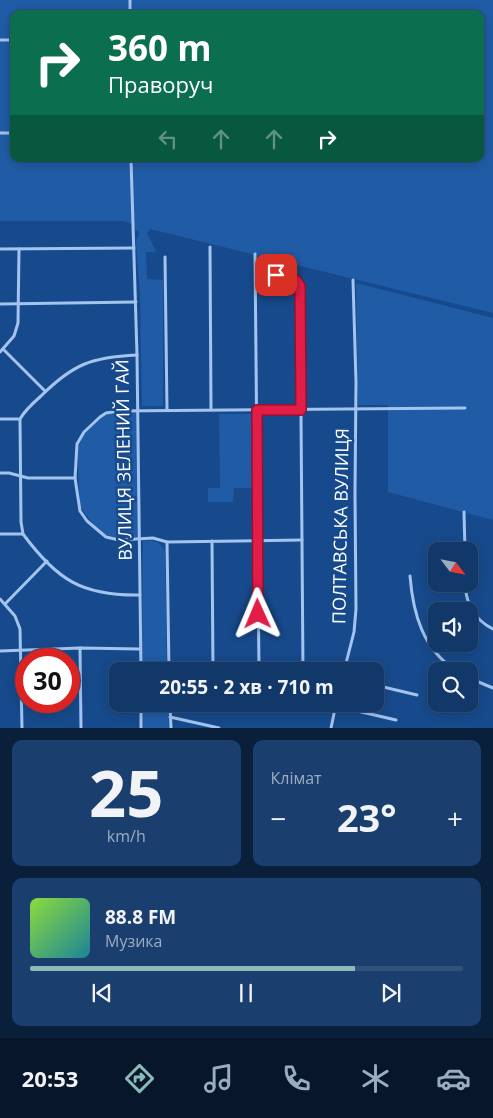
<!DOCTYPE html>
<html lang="uk">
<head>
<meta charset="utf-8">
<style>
  :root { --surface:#113869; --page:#1a3f6f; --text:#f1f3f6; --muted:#9cacc0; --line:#30527d; --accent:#8bbbb9 }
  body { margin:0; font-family:"Open Sans",sans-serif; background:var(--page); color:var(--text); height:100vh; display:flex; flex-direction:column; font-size:19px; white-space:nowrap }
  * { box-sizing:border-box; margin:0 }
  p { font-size:16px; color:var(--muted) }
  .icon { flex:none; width:28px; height:28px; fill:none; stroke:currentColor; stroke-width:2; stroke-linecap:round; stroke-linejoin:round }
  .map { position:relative; height:728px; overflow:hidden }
  .drawer { display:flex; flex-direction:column; gap:12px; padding:12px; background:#091f3a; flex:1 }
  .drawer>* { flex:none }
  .guide { position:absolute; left:10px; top:10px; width:474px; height:152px; border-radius:10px; box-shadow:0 2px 12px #0003,0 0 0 1px var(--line); background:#0b6e4f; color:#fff; overflow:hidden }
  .needle { width:32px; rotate:122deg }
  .controls { position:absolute; left:428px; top:542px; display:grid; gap:10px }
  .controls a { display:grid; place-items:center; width:50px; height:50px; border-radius:10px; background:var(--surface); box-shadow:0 2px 12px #0003,0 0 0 1px var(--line); font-size:25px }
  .speed { position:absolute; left:15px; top:648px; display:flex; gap:10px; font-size:25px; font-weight:700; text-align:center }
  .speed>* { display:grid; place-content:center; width:65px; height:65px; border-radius:50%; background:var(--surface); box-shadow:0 2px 12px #0003,0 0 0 1px var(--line); line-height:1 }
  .speed .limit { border:8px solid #d22; background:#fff; color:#111 }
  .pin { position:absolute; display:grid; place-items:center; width:42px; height:42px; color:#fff; margin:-21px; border-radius:10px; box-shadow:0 2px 8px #0006 }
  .me { position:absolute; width:55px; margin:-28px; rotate:359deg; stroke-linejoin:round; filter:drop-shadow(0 0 4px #0008) }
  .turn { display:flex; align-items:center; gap:18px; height:105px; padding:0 15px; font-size:22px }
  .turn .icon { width:65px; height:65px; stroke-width:2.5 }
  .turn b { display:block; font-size:35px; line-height:42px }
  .lanes { display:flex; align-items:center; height:48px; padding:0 15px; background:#0003; justify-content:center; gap:25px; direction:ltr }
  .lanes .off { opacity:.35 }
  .big { font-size:38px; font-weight:700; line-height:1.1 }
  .drawer .widget { flex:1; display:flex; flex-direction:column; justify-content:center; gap:8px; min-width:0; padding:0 18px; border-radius:10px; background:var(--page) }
  .drawer .dial { align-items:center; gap:0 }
  .dial b { font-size:65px; line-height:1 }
  .song { display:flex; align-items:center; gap:15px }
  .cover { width:60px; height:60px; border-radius:8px; background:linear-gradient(135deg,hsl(90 70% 55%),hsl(190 70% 35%)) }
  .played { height:5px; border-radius:2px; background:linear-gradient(90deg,var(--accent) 75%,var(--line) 75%) }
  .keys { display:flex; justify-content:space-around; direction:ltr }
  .heat { display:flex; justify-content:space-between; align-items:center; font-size:28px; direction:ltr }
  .drawer .tiles { flex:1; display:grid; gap:12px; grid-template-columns:1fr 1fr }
  .widget:last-child { grid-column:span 2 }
  .trip { position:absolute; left:109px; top:662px; width:275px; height:50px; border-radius:10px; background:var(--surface); box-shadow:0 2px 12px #0003,0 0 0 1px var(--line); font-weight:700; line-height:50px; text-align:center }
  .tab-bar { display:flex; height:80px; justify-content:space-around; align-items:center; background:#07162a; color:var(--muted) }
  .tab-bar .icon { width:35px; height:35px }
  .tab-bar .active { color:var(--accent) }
  .tab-bar b { font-size:22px; color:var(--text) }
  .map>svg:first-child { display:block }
</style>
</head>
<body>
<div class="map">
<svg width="493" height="728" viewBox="0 0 493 728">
  <rect width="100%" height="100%" fill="#174a8c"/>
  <g fill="#205ca6" fill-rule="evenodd">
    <path d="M0,0H493V313L150,229L147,233L156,252H146L147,279L163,280V406H142L140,293L136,240L138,238L139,232L135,229L134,225L123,221H0ZM14,14H480V159H14Z"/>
    <path d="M356,283L493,318V520L388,492V405H358Z"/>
    <path d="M137,410L138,540C131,539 121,540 114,539C103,536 84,515 80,505L77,451L83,435L101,418L110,413Z"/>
    <path d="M219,414H252L253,488H234L233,502H208V488H220Z"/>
    <path d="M143,541C154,540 159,541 165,551L167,671H142Z"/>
    <path d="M143,704H168L169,728H143Z"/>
  </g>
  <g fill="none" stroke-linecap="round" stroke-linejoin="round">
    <g stroke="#a2c4ef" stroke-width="3">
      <path d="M130,0V14"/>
      <path d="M0,40H14"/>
      <path d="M0,133H14"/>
      <path d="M131,159L137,355L141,671"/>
      <path d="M210,247L211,410"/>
      <path d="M0,249L134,248"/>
      <path d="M255,254L259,671"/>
      <path d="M165,257L167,410"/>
      <path d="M276,275L296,280L300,286L303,671"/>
      <path d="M0,304L136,302"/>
      <path d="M3,349L45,391"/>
      <path d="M0,352L14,336L18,323L19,249"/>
      <path d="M0,419H20C25,410 33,403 41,396C73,364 92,357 137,355"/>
      <path d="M20,419L21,522L23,534"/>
      <path d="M0,473H9L28,478H75"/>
      <path d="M464,512L465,551"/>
      <path d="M0,534H23C57,580 82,596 140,595"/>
      <path d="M302,540L167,542L153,538L119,540L106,537L87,521L80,511L75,478L77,444L84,432L100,417L106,413L119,411L465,408"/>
      <path d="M212,541L213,671"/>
      <path d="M167,542L169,671"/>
      <path d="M410,576C413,614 423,650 457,671"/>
      <path d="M465,584C466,604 475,620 493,629"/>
      <path d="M0,599L15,616L20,629L22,728"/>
      <path d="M6,603L47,561"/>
      <path d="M80,648L81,728"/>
      <path d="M0,651L80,648L140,649"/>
      <path d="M169,669L184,671"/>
      <path d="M344,671L354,632L356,609L355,493L356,382L353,280"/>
      <path d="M469,678L493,688"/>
      <path d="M375,685L417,695"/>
      <path d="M141,704V728"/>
      <path d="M170,704L171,728"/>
      <path d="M327,704L396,720"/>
      <path d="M170,717L219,728"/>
      <path d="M331,728L336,704"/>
    </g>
  </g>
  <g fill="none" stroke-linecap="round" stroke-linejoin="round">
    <defs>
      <path id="route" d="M258,614L257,410H301L300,286L296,280L276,275"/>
    </defs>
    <use href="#route" stroke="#92132f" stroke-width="12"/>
    <use href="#route" stroke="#e11d48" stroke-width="9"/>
  </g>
  <g text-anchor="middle" stroke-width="5" stroke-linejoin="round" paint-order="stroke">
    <g font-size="18" fill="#fff" stroke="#174a8c">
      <text transform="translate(124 460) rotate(-91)" y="6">ВУЛИЦЯ ЗЕЛЕНИЙ ГАЙ</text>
      <text transform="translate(341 526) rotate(-89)" y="6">ПОЛТАВСЬКА ВУЛИЦЯ</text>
    </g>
  </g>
</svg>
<div class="controls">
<a><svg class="needle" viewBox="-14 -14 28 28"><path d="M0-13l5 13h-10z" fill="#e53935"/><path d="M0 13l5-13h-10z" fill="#9cacc0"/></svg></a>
<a><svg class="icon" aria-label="sound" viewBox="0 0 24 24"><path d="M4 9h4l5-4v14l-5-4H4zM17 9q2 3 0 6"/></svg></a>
<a><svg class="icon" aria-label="search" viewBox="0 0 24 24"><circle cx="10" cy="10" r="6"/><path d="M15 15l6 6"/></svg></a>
</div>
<div class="speed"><div class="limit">30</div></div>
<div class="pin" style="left:276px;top:275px;background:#d93025"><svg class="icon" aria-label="arrive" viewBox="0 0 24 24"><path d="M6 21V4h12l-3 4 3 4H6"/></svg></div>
<svg class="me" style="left:258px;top:614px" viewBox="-20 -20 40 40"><path d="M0-17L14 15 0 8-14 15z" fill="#e11d48" stroke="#fff" stroke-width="4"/></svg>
<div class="trip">20:55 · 2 хв · 710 m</div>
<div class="guide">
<div class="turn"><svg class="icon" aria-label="right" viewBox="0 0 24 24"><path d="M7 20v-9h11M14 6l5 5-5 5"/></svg><div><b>360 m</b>Праворуч</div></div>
<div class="lanes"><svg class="icon off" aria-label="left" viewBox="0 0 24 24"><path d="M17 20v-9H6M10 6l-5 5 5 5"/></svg><svg class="icon off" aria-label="ahead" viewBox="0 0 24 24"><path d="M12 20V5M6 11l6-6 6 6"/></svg><svg class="icon off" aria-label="ahead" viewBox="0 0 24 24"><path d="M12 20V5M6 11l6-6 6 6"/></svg><svg class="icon" aria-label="right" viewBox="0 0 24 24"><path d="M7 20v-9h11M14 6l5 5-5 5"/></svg></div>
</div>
</div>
<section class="drawer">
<div class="tiles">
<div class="widget dial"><b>25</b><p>km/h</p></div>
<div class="widget"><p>Клімат</p>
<div class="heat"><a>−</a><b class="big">23°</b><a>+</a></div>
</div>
<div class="widget">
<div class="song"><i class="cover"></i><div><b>88.8 FM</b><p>Музика</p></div></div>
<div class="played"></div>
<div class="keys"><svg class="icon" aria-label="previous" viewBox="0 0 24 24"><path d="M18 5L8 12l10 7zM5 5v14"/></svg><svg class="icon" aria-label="pause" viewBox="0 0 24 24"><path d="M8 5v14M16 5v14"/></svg><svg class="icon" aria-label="next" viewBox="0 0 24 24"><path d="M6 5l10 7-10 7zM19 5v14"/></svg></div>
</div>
</div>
</section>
<nav class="tab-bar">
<b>20:53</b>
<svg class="icon active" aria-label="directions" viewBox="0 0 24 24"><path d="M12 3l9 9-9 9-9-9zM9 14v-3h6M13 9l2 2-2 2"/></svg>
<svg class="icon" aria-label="music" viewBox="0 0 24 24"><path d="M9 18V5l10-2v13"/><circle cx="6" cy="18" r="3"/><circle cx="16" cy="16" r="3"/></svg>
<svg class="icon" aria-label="phone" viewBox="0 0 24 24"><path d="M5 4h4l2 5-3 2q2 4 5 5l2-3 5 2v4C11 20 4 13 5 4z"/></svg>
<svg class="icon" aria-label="climate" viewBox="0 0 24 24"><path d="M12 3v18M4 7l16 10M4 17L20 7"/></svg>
<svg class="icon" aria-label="car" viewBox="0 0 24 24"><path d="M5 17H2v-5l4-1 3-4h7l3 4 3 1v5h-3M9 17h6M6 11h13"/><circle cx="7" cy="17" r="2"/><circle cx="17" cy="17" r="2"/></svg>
</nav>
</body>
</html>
